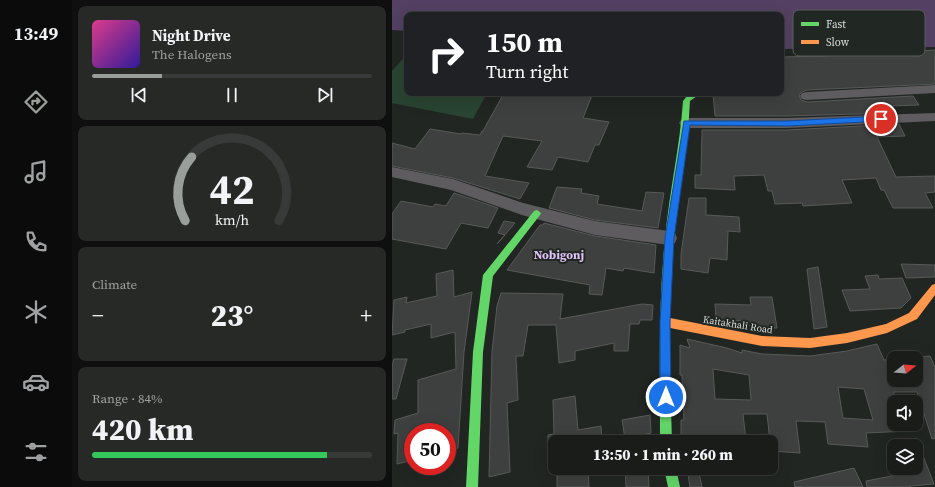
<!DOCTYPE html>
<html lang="en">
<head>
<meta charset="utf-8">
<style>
  :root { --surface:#1a1c1a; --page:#272927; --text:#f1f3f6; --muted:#9fa1a2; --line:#383a39; --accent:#9a9e9b }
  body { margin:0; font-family:"Source Serif 4",serif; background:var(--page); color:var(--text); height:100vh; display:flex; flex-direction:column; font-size:15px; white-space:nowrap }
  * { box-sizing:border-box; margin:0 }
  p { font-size:13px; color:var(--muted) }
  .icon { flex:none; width:22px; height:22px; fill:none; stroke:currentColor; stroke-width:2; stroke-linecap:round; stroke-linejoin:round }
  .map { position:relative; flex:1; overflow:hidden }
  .drawer { display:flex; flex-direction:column; gap:6px; padding:6px; background:#0e0f0e; width:320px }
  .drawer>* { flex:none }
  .top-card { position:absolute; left:12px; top:12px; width:380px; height:84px; border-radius:8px; box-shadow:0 4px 16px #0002,0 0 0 1px var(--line); background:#202124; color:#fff; overflow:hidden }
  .needle { width:26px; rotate:73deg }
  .buttons { position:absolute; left:495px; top:351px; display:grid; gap:8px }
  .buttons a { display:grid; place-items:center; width:36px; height:36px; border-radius:8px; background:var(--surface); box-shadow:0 4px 16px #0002,0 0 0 1px var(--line); font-size:20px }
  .speed { position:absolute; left:12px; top:423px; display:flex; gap:8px; font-size:20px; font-weight:700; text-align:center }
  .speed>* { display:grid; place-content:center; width:52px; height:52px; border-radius:50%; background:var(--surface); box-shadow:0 4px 16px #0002,0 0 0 1px var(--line); line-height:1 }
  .speed .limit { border:6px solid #d22; background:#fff; color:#111 }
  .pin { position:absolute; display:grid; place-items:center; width:34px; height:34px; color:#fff; margin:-17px; border:2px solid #fff; border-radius:50%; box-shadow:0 1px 4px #0007 }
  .me { position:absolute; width:44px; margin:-22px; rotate:0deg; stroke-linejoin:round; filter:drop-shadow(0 0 3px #0008) }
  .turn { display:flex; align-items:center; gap:14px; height:84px; padding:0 16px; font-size:18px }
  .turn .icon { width:52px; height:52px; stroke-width:2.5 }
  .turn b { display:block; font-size:28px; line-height:34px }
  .big { font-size:30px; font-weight:800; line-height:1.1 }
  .drawer .card { flex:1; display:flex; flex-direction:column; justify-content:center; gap:6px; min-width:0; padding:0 14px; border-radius:8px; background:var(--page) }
  .drawer .dial { align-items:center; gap:0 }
  .dial svg { height:104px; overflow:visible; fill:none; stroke:var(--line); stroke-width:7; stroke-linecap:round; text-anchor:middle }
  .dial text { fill:var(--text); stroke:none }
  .song { display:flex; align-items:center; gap:12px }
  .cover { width:48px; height:48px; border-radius:6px; background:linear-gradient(135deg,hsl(330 70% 55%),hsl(250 70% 35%)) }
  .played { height:4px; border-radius:2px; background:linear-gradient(90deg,var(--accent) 25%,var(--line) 25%) }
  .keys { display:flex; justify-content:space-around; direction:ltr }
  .heat { display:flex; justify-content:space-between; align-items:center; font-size:22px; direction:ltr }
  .charge { height:6px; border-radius:3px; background:linear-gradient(90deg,#34c759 84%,var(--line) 0) }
  .trip { position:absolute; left:156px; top:435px; width:230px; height:40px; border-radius:8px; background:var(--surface); box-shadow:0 4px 16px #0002,0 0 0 1px var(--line); font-weight:800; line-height:40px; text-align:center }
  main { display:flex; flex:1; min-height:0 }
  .tabs { display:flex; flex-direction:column; width:72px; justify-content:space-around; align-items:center; background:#0a0b0a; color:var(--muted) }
  .tabs .icon { width:28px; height:28px }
  .tabs .current { color:var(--accent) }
  .tabs b { font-size:18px; color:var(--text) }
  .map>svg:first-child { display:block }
</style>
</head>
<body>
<main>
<nav class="tabs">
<b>13:49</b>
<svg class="icon current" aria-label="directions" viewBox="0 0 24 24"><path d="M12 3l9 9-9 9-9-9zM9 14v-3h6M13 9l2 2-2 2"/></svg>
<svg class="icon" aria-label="music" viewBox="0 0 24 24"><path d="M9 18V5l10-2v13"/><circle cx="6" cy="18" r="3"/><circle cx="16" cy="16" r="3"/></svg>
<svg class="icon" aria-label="phone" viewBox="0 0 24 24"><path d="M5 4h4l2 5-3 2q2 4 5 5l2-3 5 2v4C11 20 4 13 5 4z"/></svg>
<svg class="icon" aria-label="climate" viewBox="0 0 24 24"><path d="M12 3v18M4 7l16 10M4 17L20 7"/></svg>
<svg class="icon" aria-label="car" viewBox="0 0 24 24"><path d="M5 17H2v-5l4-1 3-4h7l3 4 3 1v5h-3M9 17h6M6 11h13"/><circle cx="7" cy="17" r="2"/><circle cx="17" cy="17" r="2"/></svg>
<svg class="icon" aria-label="filters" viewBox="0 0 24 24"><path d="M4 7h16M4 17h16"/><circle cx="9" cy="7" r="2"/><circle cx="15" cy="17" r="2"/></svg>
</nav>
<section class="drawer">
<div class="card">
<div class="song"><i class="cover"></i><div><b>Night Drive</b><p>The Halogens</p></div></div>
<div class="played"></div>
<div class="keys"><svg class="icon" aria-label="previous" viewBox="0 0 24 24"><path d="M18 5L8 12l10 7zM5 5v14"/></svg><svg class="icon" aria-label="pause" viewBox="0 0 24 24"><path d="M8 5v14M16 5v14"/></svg><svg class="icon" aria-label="next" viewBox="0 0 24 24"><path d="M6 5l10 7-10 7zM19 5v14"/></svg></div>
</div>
<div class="card dial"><svg viewBox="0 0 100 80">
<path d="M14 69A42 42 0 1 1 86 69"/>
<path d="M14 69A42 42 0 0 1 19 20" stroke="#9a9e9b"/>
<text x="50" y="56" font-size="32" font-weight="700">42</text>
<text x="50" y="72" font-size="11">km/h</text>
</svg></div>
<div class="card"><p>Climate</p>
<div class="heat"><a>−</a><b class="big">23°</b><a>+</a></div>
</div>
<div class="card"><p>Range · 84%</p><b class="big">420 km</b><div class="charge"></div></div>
</section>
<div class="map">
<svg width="543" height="487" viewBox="0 0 543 487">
  <rect width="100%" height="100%" fill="#222623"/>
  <path fill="#294432" d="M15,54V93H95L81,119L0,103V71Z"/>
  <path fill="#534062" d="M0,0H543V47L389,49V15H15V31L0,30Z"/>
  <g fill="#3d403e" stroke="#575a58" fill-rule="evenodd">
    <path d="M543,50V84L415,90L410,92L407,95L409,100L415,102L521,96L527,105L497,106L501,113L395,116H323L321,93H389V57L430,56Z"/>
    <path d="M112,93H201L191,118L217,122L207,145H203L196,162L166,157L160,170L135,167L150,141L111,136L93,176L137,183L128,199L61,178L0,166V143L23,149L38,129L69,134L70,133L88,135L90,131H91Z"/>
    <path d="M507,124L513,136L485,137L504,177L543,176V192L533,193L541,208H501L492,190H489L484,178L450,180L460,203L411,206L410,203L383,204L380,191H376L372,175L342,176L343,190L303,188V175H309L310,130H395Z"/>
    <path d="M165,187L190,189L189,193L207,196L205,204L250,211L254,192L272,193L266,228L203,220L157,208Z"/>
    <path d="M62,193L106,208L96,228L69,223L54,249L0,239V214L9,201L41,207L43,204L54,206Z"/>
    <path d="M297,198H314V215L347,217L348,232L336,231L335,260L318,258L316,273L289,269V254Z"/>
    <path d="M112,221L123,223L105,244L113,235L106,233Z"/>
    <path d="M152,223L203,236L264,245L262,273L232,268L231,271L214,268L210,295L197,294L198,285L115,270L148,225H151Z"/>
    <path d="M509,264L543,265V277L514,278Z"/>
    <path d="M426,267L435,327L422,329L415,269Z"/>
    <path d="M61,270L62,297L80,292L72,352L66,448L55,452V432H21V460L5,464L6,433L2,434L3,420L26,413V380L64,369L63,332L39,338V324L13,330V332L0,335L2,300L15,297L14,303L45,296L44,274Z"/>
    <path d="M486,275L487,279L510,278L519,298L509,308L458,311L450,290L478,289L473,276Z"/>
    <path d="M109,293L171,294L168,319L250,304L261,305L260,320H248L247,324H238L236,351H222V343L183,351V360L167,363L164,325H136L131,356H124L126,400L115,403L118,472L97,477L100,352L105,306Z"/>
    <path d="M358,297H380L385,328H370L350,324V321L324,319L323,304L359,305Z"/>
    <path d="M295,339L335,348L350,353V350L370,354L418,356L455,351L485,344L492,360L502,359V380H524V358H514L538,356L543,367V438L540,439L525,392H502V424H517V431L474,433L476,447L436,444L433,422L404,421L408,453L379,451L375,414H351L354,441L289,442V420H292L290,375H288V345L298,348ZM321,369L357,375L359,400L323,399ZM446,387L472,389L481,420L451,418Z"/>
    <path d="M2,359H15L4,399H0V366Z"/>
    <path d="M183,396L186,430L209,426L210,442H156V435L162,434L161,400Z"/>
    <path d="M258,415L259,433L233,439L230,420Z"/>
    <path d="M524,438L542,484L518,486V487H475L474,481L515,473L513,468H524Z"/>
    <path d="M165,468H196L197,487H165Z"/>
    <path d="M233,468H256L257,487H234Z"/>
    <path d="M295,468H306L310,487H298Z"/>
    <path d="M462,468L471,487H403L402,482Z"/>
  </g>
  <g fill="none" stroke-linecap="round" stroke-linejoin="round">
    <g fill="#5e5c5f" fill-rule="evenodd">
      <path d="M543,85V93L415,100L410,99L408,96L410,93L415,92Z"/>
      <path d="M543,113V121L395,128H294L289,126L287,123L289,120L294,118H395Z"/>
      <path d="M0,167L61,179L131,203L203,221L277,231L283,233L285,238L283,243L277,245L203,235L130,215L59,190L0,177Z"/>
    </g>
    <g fill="#63d668" fill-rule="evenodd">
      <path d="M301,93H309L298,101C296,147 285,193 281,239C276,307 278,375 280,442H268C268,374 266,306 273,239C277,193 288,147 291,101L295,96Z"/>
      <path d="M145,210L149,213L148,215L101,276L91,352L86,487H74L81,352L91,275L142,211Z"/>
      <path d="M272,468H284L288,487H276Z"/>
    </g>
    <path fill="#ff974d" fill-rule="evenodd" d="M543,284V295L525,319L495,333L455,343L418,348L370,346L273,327L269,325L268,322L269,319L273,317L370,336L418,338L455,333L494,324L517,313L540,285Z"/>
  </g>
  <path fill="#1a73e8" stroke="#114b97" d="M489,116L492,117V121L395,126L298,125L282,238L278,322L279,397L278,401L274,403L270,401L268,397V322L273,238L292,121H395Z"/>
  <g text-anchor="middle" stroke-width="4" stroke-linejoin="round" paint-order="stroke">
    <g font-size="10" fill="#dadedb" stroke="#212722">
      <text transform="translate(346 324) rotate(9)" y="4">Kaitakhali Road</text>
    </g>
    <g font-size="12" font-weight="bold" fill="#e0c1f7" stroke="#212722">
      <text x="167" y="259">Nobigonj</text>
    </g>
  </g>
  <rect x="401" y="10" width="132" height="46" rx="6" fill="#212722" stroke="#585e5a" stroke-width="1"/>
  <rect x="409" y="22" width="18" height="4" fill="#63d668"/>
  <rect x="409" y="40" width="18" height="4" fill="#ff974d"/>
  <g font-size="11" fill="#dadedb">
    <text x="434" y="28">Fast</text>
    <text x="434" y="46">Slow</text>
  </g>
</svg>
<div class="buttons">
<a><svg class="needle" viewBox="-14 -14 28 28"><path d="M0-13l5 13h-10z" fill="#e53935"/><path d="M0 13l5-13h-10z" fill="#9fa1a2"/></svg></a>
<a><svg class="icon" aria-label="sound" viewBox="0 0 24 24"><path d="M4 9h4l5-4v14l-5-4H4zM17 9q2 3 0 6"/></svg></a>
<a><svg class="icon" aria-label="layers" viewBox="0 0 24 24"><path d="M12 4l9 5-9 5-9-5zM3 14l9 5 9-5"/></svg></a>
</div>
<div class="speed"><div class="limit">50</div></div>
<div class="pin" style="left:489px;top:119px;background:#d93025"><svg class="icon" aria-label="arrive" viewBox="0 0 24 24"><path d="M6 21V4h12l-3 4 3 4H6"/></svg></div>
<svg class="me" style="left:274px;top:397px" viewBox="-20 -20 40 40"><circle r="17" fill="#1a73e8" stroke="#fff" stroke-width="3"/><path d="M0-11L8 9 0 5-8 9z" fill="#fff"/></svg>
<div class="trip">13:50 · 1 min · 260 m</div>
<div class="top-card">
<div class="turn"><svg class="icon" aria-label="right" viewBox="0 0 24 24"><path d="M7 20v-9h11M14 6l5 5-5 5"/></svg><div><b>150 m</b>Turn right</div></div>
</div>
</div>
</main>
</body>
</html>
